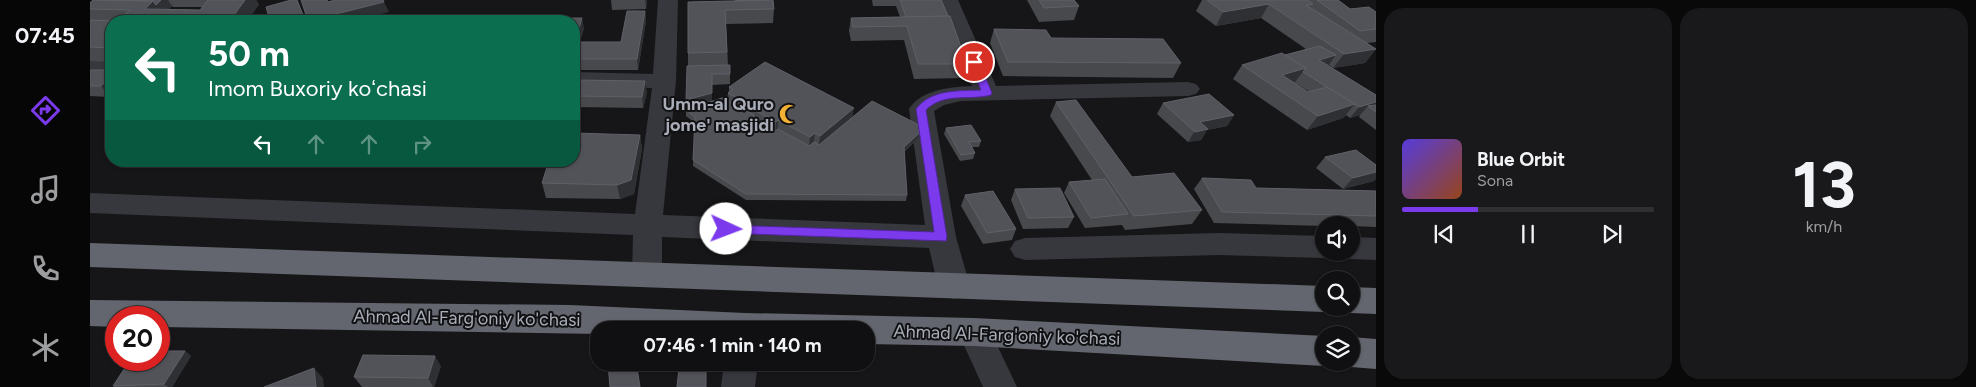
<!DOCTYPE html>
<html lang="en">
<head>
<meta charset="utf-8">
<style>
  :root { --surface:#101012; --page:#19191b; --text:#f1f3f6; --muted:#9c9d9f; --line:#303032; --accent:#7c3aed }
  body { margin:0; font-family:Figtree,sans-serif; background:var(--page); color:var(--text); height:100vh; display:flex; flex-direction:column; font-size:19px; white-space:nowrap }
  * { box-sizing:border-box; margin:0 }
  p { font-size:16px; color:var(--muted) }
  .icon { flex:none; width:28px; height:28px; fill:none; stroke:currentColor; stroke-width:2; stroke-linecap:round; stroke-linejoin:round }
  .map { position:relative; flex:1; overflow:hidden }
  .panel { display:flex; flex-direction:column; gap:8px; padding:8px; background:#09090a; width:600px }
  .panel>* { flex:none }
  .hud { position:absolute; left:15px; top:15px; width:475px; height:152px; border-radius:20px; box-shadow:0 1px 4px #0004,0 0 0 1px var(--line); background:#0b6e4f; color:#fff; overflow:hidden }
  .tools { position:absolute; left:1225px; top:216px; display:grid; gap:10px }
  .tools a { display:grid; place-items:center; width:45px; height:45px; border-radius:50%; background:var(--surface); box-shadow:0 1px 4px #0004,0 0 0 1px var(--line); font-size:25px }
  .speed { position:absolute; left:15px; top:306px; display:flex; gap:10px; font-size:25px; font-weight:700; text-align:center }
  .speed>* { display:grid; place-content:center; width:65px; height:65px; border-radius:50%; background:var(--surface); box-shadow:0 1px 4px #0004,0 0 0 1px var(--line); line-height:1 }
  .speed .limit { border:8px solid #d22; background:#fff; color:#111 }
  .pin { position:absolute; display:grid; place-items:center; width:42px; height:42px; color:#fff; margin:-21px; border:2px solid #fff; border-radius:50%; box-shadow:0 1px 5px #0007 }
  .me { position:absolute; width:55px; margin:-28px; rotate:92deg; stroke-linejoin:round; filter:drop-shadow(0 0 4px #0008) }
  .turn { display:flex; align-items:center; gap:18px; height:105px; padding:0 20px; font-size:22px }
  .turn .icon { width:65px; height:65px; stroke-width:2.5 }
  .turn b { display:block; font-size:35px; line-height:42px }
  .lanes { display:flex; align-items:center; height:48px; padding:0 20px; background:#0003; justify-content:center; gap:25px; direction:ltr }
  .lanes .off { opacity:.35 }
  .panel .card { flex:1; display:flex; flex-direction:column; justify-content:center; gap:8px; min-width:0; padding:0 18px; border-radius:20px; background:var(--page) }
  .panel .dial { align-items:center; gap:0 }
  .dial b { font-size:65px; line-height:1 }
  .song { display:flex; align-items:center; gap:15px }
  .cover { width:60px; height:60px; border-radius:8px; background:linear-gradient(135deg,hsl(250 70% 55%),hsl(20 70% 35%)) }
  .played { height:5px; border-radius:2px; background:linear-gradient(90deg,var(--accent) 30%,var(--line) 30%) }
  .keys { display:flex; justify-content:space-around; direction:ltr }
  .panel .tiles { flex:1; display:grid; gap:8px; grid-template-columns:repeat(2,1fr) }
  .trip { position:absolute; left:500px; top:321px; width:285px; height:50px; border-radius:20px; background:var(--surface); box-shadow:0 1px 4px #0004,0 0 0 1px var(--line); font-weight:700; line-height:50px; text-align:center }
  main { display:flex; flex:1; min-height:0 }
  .tab-bar { display:flex; flex-direction:column; width:90px; justify-content:space-around; align-items:center; background:#060607; color:var(--muted) }
  .tab-bar .icon { width:35px; height:35px }
  .tab-bar .active { color:var(--accent) }
  .tab-bar b { font-size:22px; color:var(--text) }
  .map>svg:first-child { display:block }
</style>
</head>
<body>
<main>
<nav class="tab-bar">
<b>07:45</b>
<svg class="icon active" aria-label="directions" viewBox="0 0 24 24"><path d="M12 3l9 9-9 9-9-9zM9 14v-3h6M13 9l2 2-2 2"/></svg>
<svg class="icon" aria-label="music" viewBox="0 0 24 24"><path d="M9 18V5l10-2v13"/><circle cx="6" cy="18" r="3"/><circle cx="16" cy="16" r="3"/></svg>
<svg class="icon" aria-label="phone" viewBox="0 0 24 24"><path d="M5 4h4l2 5-3 2q2 4 5 5l2-3 5 2v4C11 20 4 13 5 4z"/></svg>
<svg class="icon" aria-label="climate" viewBox="0 0 24 24"><path d="M12 3v18M4 7l16 10M4 17L20 7"/></svg>
</nav>
<div class="map">
<svg width="1286" height="387" viewBox="0 0 1286 387">
  <rect width="100%" height="100%" fill="#161618"/>
  <g fill="none" stroke-linecap="round" stroke-linejoin="round">
    <g fill="#37383d" fill-rule="evenodd">
      <path d="M568,0H588L586,81L573,215L835,225L819,109C832,89 861,87 882,86L848,0H868L906,86L1098,82L1106,84L1110,89L1106,94L1098,96L871,101L854,105L844,111L866,237L880,286L875,295L864,299L853,295L848,286L839,248L572,237V275L568,284L557,287L546,284L542,275L543,235L0,213V193L545,214L562,88L484,86V72L563,74Z"/>
      <rect x="0" y="61" width="21" height="14"/>
      <path d="M1129,233L1234,236V252H1246L1244,255L1234,258L1129,255L935,260L925,257L920,249L925,241L935,238Z"/>
      <path d="M1261,237L1286,238V260L1261,259L1251,256L1249,252H1261Z"/>
      <path d="M884,318L896,322L927,387H893L868,332L872,322Z"/>
      <path d="M634,362H668L665,387H631Z"/>
    </g>
    <g fill="#63666e" fill-rule="evenodd">
      <path d="M0,243L1234,286V308H1245L1234,312L0,267Z"/>
      <path d="M1261,287L1286,288V314L1261,313L1250,309L1249,308H1261Z"/>
      <path d="M0,300L480,305L655,313L884,318L1234,336V362H1243L1234,366L884,346L776,344V330H509V334L69,327V318H26V327L0,326Z"/>
      <path d="M1261,337L1286,339V369L1261,367L1249,362H1261Z"/>
    </g>
  </g>
  <g fill="#47494d" fill-rule="evenodd">
    <path d="M3,0H166L169,5L21,21V62L0,61V20H1L0,19V3ZM82,6L83,7H112L110,10L79,9Z"/>
    <path d="M521,0H557L556,9L522,10Z"/>
    <path d="M645,0H678L684,9L683,23L636,24L638,65H640V84L622,85V101L638,96V93L639,91V87L763,117L835,128L833,134L814,152L817,195L816,201L656,200L603,166L605,123L596,116V100L598,66V2L645,1Z"/>
    <path d="M782,0H852L877,64L873,78L824,79L814,40L761,41L759,31L761,18L810,17L806,6H783Z"/>
    <path d="M937,0H984L989,6L984,20L949,22Z"/>
    <path d="M1112,0H1248L1260,9L1286,12V42L1277,43L1286,49L1275,63L1243,68L1239,65L1238,66L1286,95V130L1269,117L1270,115L1260,118L1256,115L1253,118L1217,130L1143,79L1152,65L1195,55L1216,49L1171,18L1126,26L1106,11ZM1204,83H1205L1220,92H1218Z"/>
    <path d="M555,11L556,21L548,70H484V21L494,28L490,42H531Z"/>
    <path d="M904,29L961,38L1091,63L1083,78L913,76L900,43Z"/>
    <path d="M0,70H21V95L20,97L0,96Z"/>
    <path d="M484,80L557,92L553,108L484,107Z"/>
    <path d="M966,102L1042,177L1112,210L1102,224L1035,230L1032,225L995,228L974,193L979,182L1002,180L960,116Z"/>
    <path d="M1073,103L1144,115L1137,126L1117,130L1111,140L1098,142L1067,114Z"/>
    <path d="M856,128L891,141L889,147H882L885,153L883,159L870,161L854,134Z"/>
    <path d="M550,135L552,149L544,194L530,199L456,198L452,183Z"/>
    <path d="M1235,157L1284,181L1253,189L1226,168Z"/>
    <path d="M1112,178L1166,188L1286,191V227L1261,226V225L1234,226L1124,223L1104,189Z"/>
    <path d="M925,189L984,217L978,228L933,229L921,200Z"/>
    <path d="M875,195L926,229L922,240L893,244L871,206Z"/>
    <path d="M95,351L101,356L82,387H25L23,386Z"/>
    <path d="M351,366L344,387H272L264,377Z"/>
  </g>
  <g fill="#2f3033">
    <path d="M71,0H78L82,6L66,21L55,9L63,1Z"/>
    <path d="M155,0H166L169,5L157,21L142,18Z"/>
    <path d="M207,0L216,21H188Z"/>
    <path d="M555,0H557L556,9Z"/>
    <path d="M294,2L299,12L265,21H220Z"/>
    <path d="M1179,4L1171,18L1126,26L1133,12Z"/>
    <path d="M555,11L556,21L548,70L547,59Z"/>
    <path d="M492,18L494,28L487,52L485,42Z"/>
    <path d="M1286,49L1275,63L1243,68L1254,54Z"/>
    <path d="M1246,55L1238,66L1229,60Z"/>
    <path d="M1216,68L1205,82L1186,88L1192,75Z"/>
    <path d="M622,74V103L596,111V100Z"/>
    <path d="M21,76V95L20,97L11,86Z"/>
    <path d="M555,81L557,92L553,108L552,97Z"/>
    <path d="M1286,102V108L1278,106L1270,115L1260,118L1269,107Z"/>
    <path d="M1265,104L1253,118L1217,130L1228,116Z"/>
    <path d="M764,108L762,122L728,151L730,136Z"/>
    <path d="M1144,115L1137,126L1117,130L1111,140L1098,142L1110,122Z"/>
    <path d="M688,120L687,135L685,137L686,122Z"/>
    <path d="M835,128L833,134L812,153L814,147Z"/>
    <path d="M725,133L723,148L718,152L720,137Z"/>
    <path d="M550,135L552,149L544,194L530,199L527,185Z"/>
    <path d="M184,161H208L188,167Z"/>
    <path d="M1286,172V179L1284,181L1253,189L1263,178Z"/>
    <path d="M95,351L101,356L82,387H78L74,384Z"/>
    <path d="M345,356L351,366L344,387H343L338,378Z"/>
    <path d="M224,368L233,378L234,387H226Z"/>
  </g>
  <g fill="#525359" stroke="#5f6168">
    <path d="M3,0L63,1L55,9L110,10L118,0H155L142,18H172L169,21H21V48L0,47V20L27,21L40,10L0,9V3Z"/>
    <path d="M10,0H71L66,5L63,1Z"/>
    <path d="M201,0H207L213,15L188,21H180L176,7Z"/>
    <path d="M211,0H237L238,2L245,0H293L294,2L218,21Z"/>
    <rect x="646" y="0" width="32" height="1"/>
    <path d="M683,0L684,9L635,10L637,52L598,53V2Z"/>
    <path d="M810,0H851L858,16L816,17Z"/>
    <path d="M949,0H984L989,6L954,8Z"/>
    <path d="M1117,0H1217L1223,4L1216,5L1286,49L1254,54L1179,4L1133,12Z"/>
    <path d="M1227,0H1248L1260,9L1279,7L1286,12V29L1270,31Z"/>
    <path d="M537,11H555L547,59H484V21H460L461,18H492L485,42H531Z"/>
    <path d="M860,16L877,64H828L817,26L763,27L761,18Z"/>
    <path d="M394,18H420L419,21H392Z"/>
    <path d="M904,29L956,30L961,38L1073,39L1091,63L918,62Z"/>
    <path d="M1230,46L1246,55L1229,60L1286,95V102L1269,107L1213,72L1216,68L1195,55Z"/>
    <path d="M1192,53L1216,68L1192,75L1218,92L1237,87L1265,104L1228,116L1152,65Z"/>
    <path d="M675,62L764,108L730,136L725,133L720,137L688,120L686,122L664,110L666,108L638,93L643,89L639,87Z"/>
    <path d="M640,65V74H622V93L596,100L597,66Z"/>
    <path d="M0,70H21V76L11,86H0Z"/>
    <path d="M484,80L555,81L552,97L484,96Z"/>
    <path d="M1119,94L1144,115L1110,122L1118,129L1105,132L1073,103Z"/>
    <path d="M638,96V101L664,115L663,119L685,131L688,129L719,146L724,142L729,145L782,101L835,128L814,147L817,195L656,194L603,160L605,117L596,110Z"/>
    <path d="M986,100L1042,177L1084,173L1112,210L1044,216L966,102Z"/>
    <path d="M1286,105V112L1278,106Z"/>
    <path d="M881,125L891,141L879,142L885,153L871,155L856,128Z"/>
    <path d="M484,133L550,135L541,180L527,185L452,183L459,161H484Z"/>
    <path d="M1266,150L1286,165V172L1263,178L1235,157Z"/>
    <path d="M1112,178L1161,180L1166,188L1286,191V216L1132,212Z"/>
    <path d="M1015,179L1038,214L1001,218L979,182Z"/>
    <path d="M970,188L984,217L938,218L925,189Z"/>
    <path d="M903,191L926,229L897,233L875,195Z"/>
    <path d="M71,351H95L74,384L23,386L40,360H69V354Z"/>
    <path d="M273,355L345,356L338,378L264,377Z"/>
    <path d="M527,362H546L550,387H520L518,364Z"/>
    <path d="M224,368L226,387H174Z"/>
    <path d="M589,368H616V387H587Z"/>
  </g>
  <path fill="#7c3aed" stroke="#51269a" d="M884,59L889,62L902,93L901,95C878,101 854,92 836,110L857,237L856,241L632,233L630,229L632,226L636,225L844,232L826,109C841,89 868,91 891,90L879,62Z"/>
  <defs>
    <symbol id="mosque-bare" viewBox="-9 -9 18 18"><path d="M3.5-4.9A6 6 0 1 0 3.5 4.9A5 5 0 1 1 3.5-4.9Z" fill="#f2b134" stroke="#111113" stroke-width="2.5" paint-order="stroke"/></symbol>
  </defs>
  <g fill-rule="evenodd">
    <use href="#mosque-bare" x="685" y="100" width="28" height="28"/>
  </g>
  <g text-anchor="middle" stroke-width="4" stroke-linejoin="round" paint-order="stroke">
    <g font-size="18" font-weight="bold" fill="#a8adb8" stroke="#111113" text-anchor="end">
      <text x="684" y="110">Umm-al Quro<tspan x="684" dy="21">jome' masjidi</tspan></text>
    </g>
    <g font-size="18" fill="#a8adb8" stroke="#111113">
      <text transform="translate(377 318) rotate(1)" y="6">Ahmad Al-Farg'oniy ko'chasi</text>
      <text transform="translate(917 335) rotate(2)" y="6">Ahmad Al-Farg'oniy ko'chasi</text>
    </g>
  </g>
</svg>
<div class="tools">
<a><svg class="icon" aria-label="sound" viewBox="0 0 24 24"><path d="M4 9h4l5-4v14l-5-4H4zM17 9q2 3 0 6"/></svg></a>
<a><svg class="icon" aria-label="search" viewBox="0 0 24 24"><circle cx="10" cy="10" r="6"/><path d="M15 15l6 6"/></svg></a>
<a><svg class="icon" aria-label="layers" viewBox="0 0 24 24"><path d="M12 4l9 5-9 5-9-5zM3 14l9 5 9-5"/></svg></a>
</div>
<div class="speed"><div class="limit">20</div></div>
<div class="pin" style="left:884px;top:62px;background:#d93025"><svg class="icon" aria-label="arrive" viewBox="0 0 24 24"><path d="M6 21V4h12l-3 4 3 4H6"/></svg></div>
<svg class="me" style="left:636px;top:229px" viewBox="-20 -20 40 40"><circle r="19" fill="#fff"/><path d="M0-13L10 11 0 6-10 11z" fill="#7c3aed"/></svg>
<div class="trip">07:46 · 1 min · 140 m</div>
<div class="hud">
<div class="turn"><svg class="icon" aria-label="left" viewBox="0 0 24 24"><path d="M17 20v-9H6M10 6l-5 5 5 5"/></svg><div><b>50 m</b>Imom Buxoriy koʻchasi</div></div>
<div class="lanes"><svg class="icon" aria-label="left" viewBox="0 0 24 24"><path d="M17 20v-9H6M10 6l-5 5 5 5"/></svg><svg class="icon off" aria-label="ahead" viewBox="0 0 24 24"><path d="M12 20V5M6 11l6-6 6 6"/></svg><svg class="icon off" aria-label="ahead" viewBox="0 0 24 24"><path d="M12 20V5M6 11l6-6 6 6"/></svg><svg class="icon off" aria-label="right" viewBox="0 0 24 24"><path d="M7 20v-9h11M14 6l5 5-5 5"/></svg></div>
</div>
</div>
<section class="panel">
<div class="tiles">
<div class="card">
<div class="song"><i class="cover"></i><div><b>Blue Orbit</b><p>Sona</p></div></div>
<div class="played"></div>
<div class="keys"><svg class="icon" aria-label="previous" viewBox="0 0 24 24"><path d="M18 5L8 12l10 7zM5 5v14"/></svg><svg class="icon" aria-label="pause" viewBox="0 0 24 24"><path d="M8 5v14M16 5v14"/></svg><svg class="icon" aria-label="next" viewBox="0 0 24 24"><path d="M6 5l10 7-10 7zM19 5v14"/></svg></div>
</div>
<div class="card dial"><b>13</b><p>km/h</p></div>
</div>
</section>
</main>
</body>
</html>
